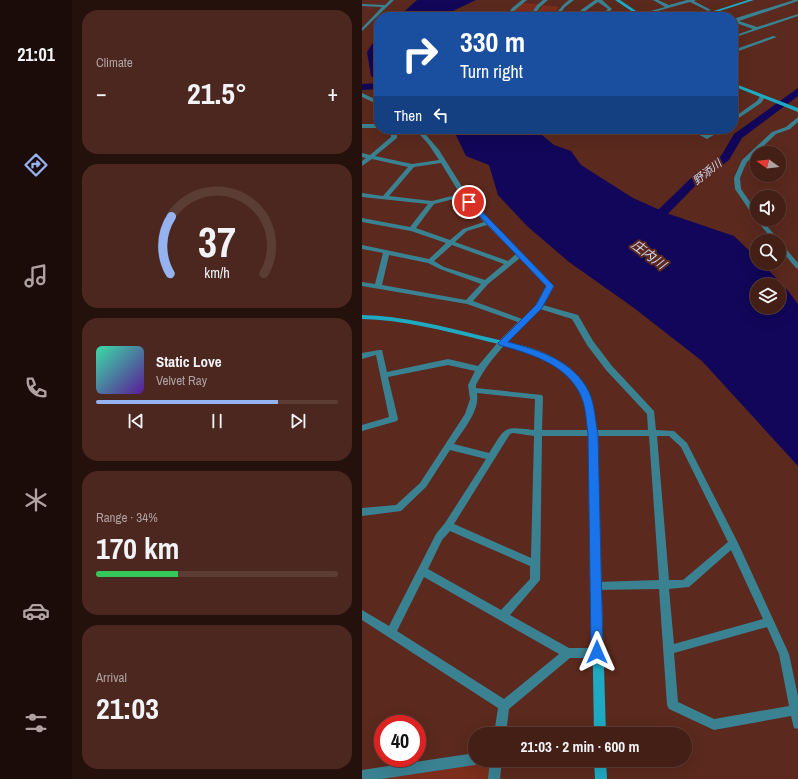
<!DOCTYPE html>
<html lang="en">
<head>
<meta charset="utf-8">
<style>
  :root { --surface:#441f16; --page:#4b271f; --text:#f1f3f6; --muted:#afa2a1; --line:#5c3d35; --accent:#95b2f1 }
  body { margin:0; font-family:"Archivo Narrow","Noto Sans JP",sans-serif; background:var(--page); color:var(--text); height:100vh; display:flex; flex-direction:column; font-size:15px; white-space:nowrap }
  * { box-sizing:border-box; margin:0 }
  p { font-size:13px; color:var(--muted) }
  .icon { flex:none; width:22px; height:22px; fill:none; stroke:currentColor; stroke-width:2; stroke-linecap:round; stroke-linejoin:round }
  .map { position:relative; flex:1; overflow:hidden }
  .side { display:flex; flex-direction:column; gap:10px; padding:10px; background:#25110c; width:290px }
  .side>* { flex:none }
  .hud { position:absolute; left:12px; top:12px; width:364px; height:122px; border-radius:16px; box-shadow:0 4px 16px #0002,0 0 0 1px var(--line); background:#1a4fa0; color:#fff; overflow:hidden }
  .needle { width:26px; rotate:285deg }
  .fabs { position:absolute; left:388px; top:146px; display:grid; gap:8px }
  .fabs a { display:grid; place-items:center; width:36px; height:36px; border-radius:50%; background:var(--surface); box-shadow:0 4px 16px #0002,0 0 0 1px var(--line); font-size:20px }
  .speed { position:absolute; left:12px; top:715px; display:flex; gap:8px; font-size:20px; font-weight:700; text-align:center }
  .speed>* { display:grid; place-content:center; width:52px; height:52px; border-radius:50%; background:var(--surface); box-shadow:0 4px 16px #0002,0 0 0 1px var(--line); line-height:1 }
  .speed .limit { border:6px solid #d22; background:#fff; color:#111 }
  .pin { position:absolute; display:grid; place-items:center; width:34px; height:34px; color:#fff; margin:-17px; border:2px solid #fff; border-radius:50%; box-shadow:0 1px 4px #0007 }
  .me { position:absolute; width:44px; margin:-22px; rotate:0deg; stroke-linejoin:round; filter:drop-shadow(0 0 3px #0008) }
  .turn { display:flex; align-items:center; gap:14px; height:84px; padding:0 20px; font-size:18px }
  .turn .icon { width:52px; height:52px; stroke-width:2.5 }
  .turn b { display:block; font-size:28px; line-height:34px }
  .then { display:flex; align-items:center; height:38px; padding:0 20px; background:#0003; gap:8px; font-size:15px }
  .big { font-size:30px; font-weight:800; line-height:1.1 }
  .side .widget { flex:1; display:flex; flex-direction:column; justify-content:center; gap:6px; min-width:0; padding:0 14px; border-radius:16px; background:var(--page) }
  .side .dial { align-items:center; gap:0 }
  .dial svg { height:104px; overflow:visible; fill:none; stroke:var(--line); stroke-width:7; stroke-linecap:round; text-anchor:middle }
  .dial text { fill:var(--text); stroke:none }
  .song { display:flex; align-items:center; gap:12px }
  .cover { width:48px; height:48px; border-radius:6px; background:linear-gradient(135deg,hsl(160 70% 55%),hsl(270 70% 35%)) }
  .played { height:4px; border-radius:2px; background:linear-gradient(90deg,var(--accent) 75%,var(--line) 75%) }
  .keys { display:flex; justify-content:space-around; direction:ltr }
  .heat { display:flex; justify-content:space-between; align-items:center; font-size:22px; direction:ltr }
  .charge { height:6px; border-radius:3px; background:linear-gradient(90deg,#34c759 34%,var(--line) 0) }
  .trip { position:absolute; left:106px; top:727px; width:224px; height:40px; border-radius:20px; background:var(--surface); box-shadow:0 4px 16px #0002,0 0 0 1px var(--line); font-weight:800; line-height:40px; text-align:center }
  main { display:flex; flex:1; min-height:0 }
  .tab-bar { display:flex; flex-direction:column; width:72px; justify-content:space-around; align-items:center; background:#1b0c09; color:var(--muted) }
  .tab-bar .icon { width:28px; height:28px }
  .tab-bar .on { color:var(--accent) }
  .tab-bar b { font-size:18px; color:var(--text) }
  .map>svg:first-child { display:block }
</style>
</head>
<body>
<main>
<nav class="tab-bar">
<b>21:01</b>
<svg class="icon on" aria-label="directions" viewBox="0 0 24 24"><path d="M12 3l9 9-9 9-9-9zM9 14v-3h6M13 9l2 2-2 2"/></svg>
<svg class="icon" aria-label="music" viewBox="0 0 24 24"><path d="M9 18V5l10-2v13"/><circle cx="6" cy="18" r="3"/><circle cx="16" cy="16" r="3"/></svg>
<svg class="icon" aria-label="phone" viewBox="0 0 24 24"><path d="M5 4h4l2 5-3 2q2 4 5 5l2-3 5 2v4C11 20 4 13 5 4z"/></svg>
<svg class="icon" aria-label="climate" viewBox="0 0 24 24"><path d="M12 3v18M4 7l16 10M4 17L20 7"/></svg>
<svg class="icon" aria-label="car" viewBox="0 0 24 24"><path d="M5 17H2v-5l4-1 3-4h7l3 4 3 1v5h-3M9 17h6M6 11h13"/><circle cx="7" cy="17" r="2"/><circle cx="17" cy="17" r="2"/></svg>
<svg class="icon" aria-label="filters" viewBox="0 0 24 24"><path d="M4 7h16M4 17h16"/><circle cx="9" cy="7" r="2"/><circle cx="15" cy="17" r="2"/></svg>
</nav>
<section class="side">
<div class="widget"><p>Climate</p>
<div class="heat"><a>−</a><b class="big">21.5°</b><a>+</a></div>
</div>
<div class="widget dial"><svg viewBox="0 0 100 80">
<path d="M14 69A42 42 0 1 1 86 69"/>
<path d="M14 69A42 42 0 0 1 15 25" stroke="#95b2f1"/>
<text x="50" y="56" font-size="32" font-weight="700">37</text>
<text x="50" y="72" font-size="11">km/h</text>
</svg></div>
<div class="widget">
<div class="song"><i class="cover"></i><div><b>Static Love</b><p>Velvet Ray</p></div></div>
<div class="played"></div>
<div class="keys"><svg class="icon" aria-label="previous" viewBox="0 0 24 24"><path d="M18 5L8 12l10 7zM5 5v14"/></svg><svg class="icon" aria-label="pause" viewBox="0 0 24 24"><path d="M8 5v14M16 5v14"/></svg><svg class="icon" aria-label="next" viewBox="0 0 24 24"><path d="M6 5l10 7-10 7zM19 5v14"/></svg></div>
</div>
<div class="widget"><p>Range · 34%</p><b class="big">170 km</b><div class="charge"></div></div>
<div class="widget"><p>Arrival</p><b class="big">21:03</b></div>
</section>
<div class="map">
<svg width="436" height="779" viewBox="0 0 436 779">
  <rect width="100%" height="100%" fill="#5b291e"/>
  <g fill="#7c2d1c">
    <path d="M160,3L176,4L167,17H148L150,12Z"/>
    <path d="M181,5L197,7L189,17H172Z"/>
    <path d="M125,760L129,763L127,779H9Z"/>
  </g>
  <g fill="#110659" fill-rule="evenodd">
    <path d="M55,0H114L78,17H36Z"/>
    <path d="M17,33V83L9,76L5,52Z"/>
    <path d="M91,129H169L180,135L192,145L209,151L219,165L271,198L307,214L372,236L395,258V263H400L427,292L436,304V466L340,361L272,308L207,262L165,226L136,195L127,165L104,156ZM395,285H417V307H395Z"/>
  </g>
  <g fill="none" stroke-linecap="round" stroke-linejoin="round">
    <g fill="#110659" fill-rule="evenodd">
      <path d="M17,83V89L0,90V84Z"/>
      <path d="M436,88V96L380,138L367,160L336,183L299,221L293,230H285L283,227L290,216L328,179L359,156L372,134Z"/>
    </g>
    <g fill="#3a8292" fill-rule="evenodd">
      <path d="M28,0H32L0,31V28L20,7L0,6V4L23,5Z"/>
      <path d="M160,0H165L153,10L148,17H144L150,8Z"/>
      <path d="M181,0H186L178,7L171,17H167L175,5Z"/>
      <path d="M207,0H212L203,7L195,17H191L201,5Z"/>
      <path d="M233,0H240L250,9L242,17H238L246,9L236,2L222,12L218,17H214L219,10Z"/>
      <path d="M291,0H296L307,5L325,0H334L332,1L349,10L346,11L328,2L274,17H267L303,7Z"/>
      <path d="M432,0H436V1L377,21L395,27L436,14V16L371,38V36L391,29L371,22V19Z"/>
      <path d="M352,11L366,16V17H360L351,13L350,12Z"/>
      <path d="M411,36L415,37L371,53V50Z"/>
      <path d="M0,93L17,101V105L0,97Z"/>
      <path d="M399,95L404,96L399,103L371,122V118L395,101Z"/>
      <path d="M436,117V122L428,129L414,134L385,162L382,168L378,178L379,189L395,212V219H399L417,240V242L419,243L436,263V269L434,268L417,248V241H412L394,220L373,189L372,178L380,160L410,132L424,127Z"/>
      <rect x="0" y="124" width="17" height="4"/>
      <path d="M29,129H35V138L13,156L50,164L77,160L67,145L53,129H59L77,150L109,201L190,285L191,286L181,305L216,315L231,341L250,366L292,411L294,430L312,431L325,443L376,543L427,654L436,696V729L432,728L429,716L352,730L307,709L305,705L297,589L234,590L230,589L229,586L230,583L234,582L297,580L287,436H180L178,580L148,615L207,648H235L239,650L240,653L239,656L235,658H208L147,709L144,734H132L136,708L0,620V610L27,626L74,534L83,523L124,459L88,450L64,487L39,511L0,516V508L34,505L58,483L103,414L108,399L106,385L113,371L86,365L26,377L36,419L35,421L0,431V425L27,417L14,355L0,359V353L17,350H20L25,372L86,359L116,366L137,341L156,322L105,304L0,286V282L13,284L21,253L0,249V245L67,259L84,243L49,231L0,222V218L48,227L66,204L0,197V193L21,196L46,167L10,159L0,166V161L4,158L0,157V153L8,155L29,137ZM79,163L98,194L70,201L27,196L52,167ZM100,197L122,222L101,229L88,240L54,228L72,204ZM125,225L154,254L146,261L93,242L105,231ZM90,245L142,264L123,280L82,267L72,261ZM27,255L66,263L78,269L119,284L104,300L20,285ZM158,258L184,286L174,305L160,319L111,301L126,284ZM178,309L210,319L225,345L244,370L285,414L286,430H180L181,397L180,395L114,388V385C129,355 155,332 178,309ZM115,393L173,399L172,430C140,426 144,427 127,453L92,444C101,430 118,411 115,393ZM151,433L172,436L169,558L92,524L148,434ZM295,436H307L319,447L366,542L321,580H307ZM88,531L168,566V579L139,610L66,569L80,540ZM369,550L401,619L312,644L307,589L327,587ZM62,577L197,654L142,699L35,631ZM405,627L417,654L427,706L352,719L316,702L312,653Z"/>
      <path d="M326,129H333L345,135L355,129H362L345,139Z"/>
      <path d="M113,753V760H118L117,763L113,765L19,779H0V770Z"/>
      <path d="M128,760H140L138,779H126Z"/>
    </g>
    <g fill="#1eaac3" fill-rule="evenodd">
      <path d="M253,0H258L283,17H278Z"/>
      <path d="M386,0H392L339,17H333Z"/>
      <path d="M339,12L341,13L340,14L330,17H323Z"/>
      <path d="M371,83L436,108V112L371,86Z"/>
      <path d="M0,315C41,316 80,326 120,336C153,344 193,349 216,377C230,393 232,414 235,434L244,734H232L227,434C224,416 223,397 212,382C191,354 152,348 120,340C80,330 41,320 0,319Z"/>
      <path d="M232,760H244L245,779H233Z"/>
    </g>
  </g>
  <path fill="#1a73e8" stroke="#114b97" d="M105,200H109L192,286L180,308L146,342C177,350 212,361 227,392C233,405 233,420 236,434L241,652L239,656L235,658L231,656L229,652L226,434C224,420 224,404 217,392C202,363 166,353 137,345L136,343L174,305L184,286L105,203Z"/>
  <g text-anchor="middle" stroke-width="4" stroke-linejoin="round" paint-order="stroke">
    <g font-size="11" font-style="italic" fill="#d1d8f4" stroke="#5b291e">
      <text transform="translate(345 172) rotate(-38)" y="4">野添川</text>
    </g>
    <g font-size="13" font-style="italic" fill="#d1d8f4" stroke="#5b291e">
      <text transform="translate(287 254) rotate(37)" y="5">庄内川</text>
    </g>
  </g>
</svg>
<div class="fabs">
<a><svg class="needle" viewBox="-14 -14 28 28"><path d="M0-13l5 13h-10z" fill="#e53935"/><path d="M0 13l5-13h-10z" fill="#afa2a1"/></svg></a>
<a><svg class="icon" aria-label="sound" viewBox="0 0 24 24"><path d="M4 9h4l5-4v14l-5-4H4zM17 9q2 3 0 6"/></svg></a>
<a><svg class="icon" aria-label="search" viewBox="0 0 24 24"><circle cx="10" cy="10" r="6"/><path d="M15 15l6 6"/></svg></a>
<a><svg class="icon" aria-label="layers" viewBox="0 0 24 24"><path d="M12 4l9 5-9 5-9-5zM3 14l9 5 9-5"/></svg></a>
</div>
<div class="speed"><div class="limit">40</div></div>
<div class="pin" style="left:107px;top:202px;background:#d93025"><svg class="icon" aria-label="arrive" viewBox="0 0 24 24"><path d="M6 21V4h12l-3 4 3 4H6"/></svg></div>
<svg class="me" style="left:235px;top:652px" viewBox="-20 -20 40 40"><path d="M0-17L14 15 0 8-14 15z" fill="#1a73e8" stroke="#fff" stroke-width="4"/></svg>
<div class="trip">21:03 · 2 min · 600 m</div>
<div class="hud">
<div class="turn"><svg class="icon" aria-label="right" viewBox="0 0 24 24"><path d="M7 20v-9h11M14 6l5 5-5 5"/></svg><div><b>330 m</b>Turn right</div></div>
<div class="then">Then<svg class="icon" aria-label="left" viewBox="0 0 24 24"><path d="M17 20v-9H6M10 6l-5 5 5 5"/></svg></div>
</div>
</div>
</main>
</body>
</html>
